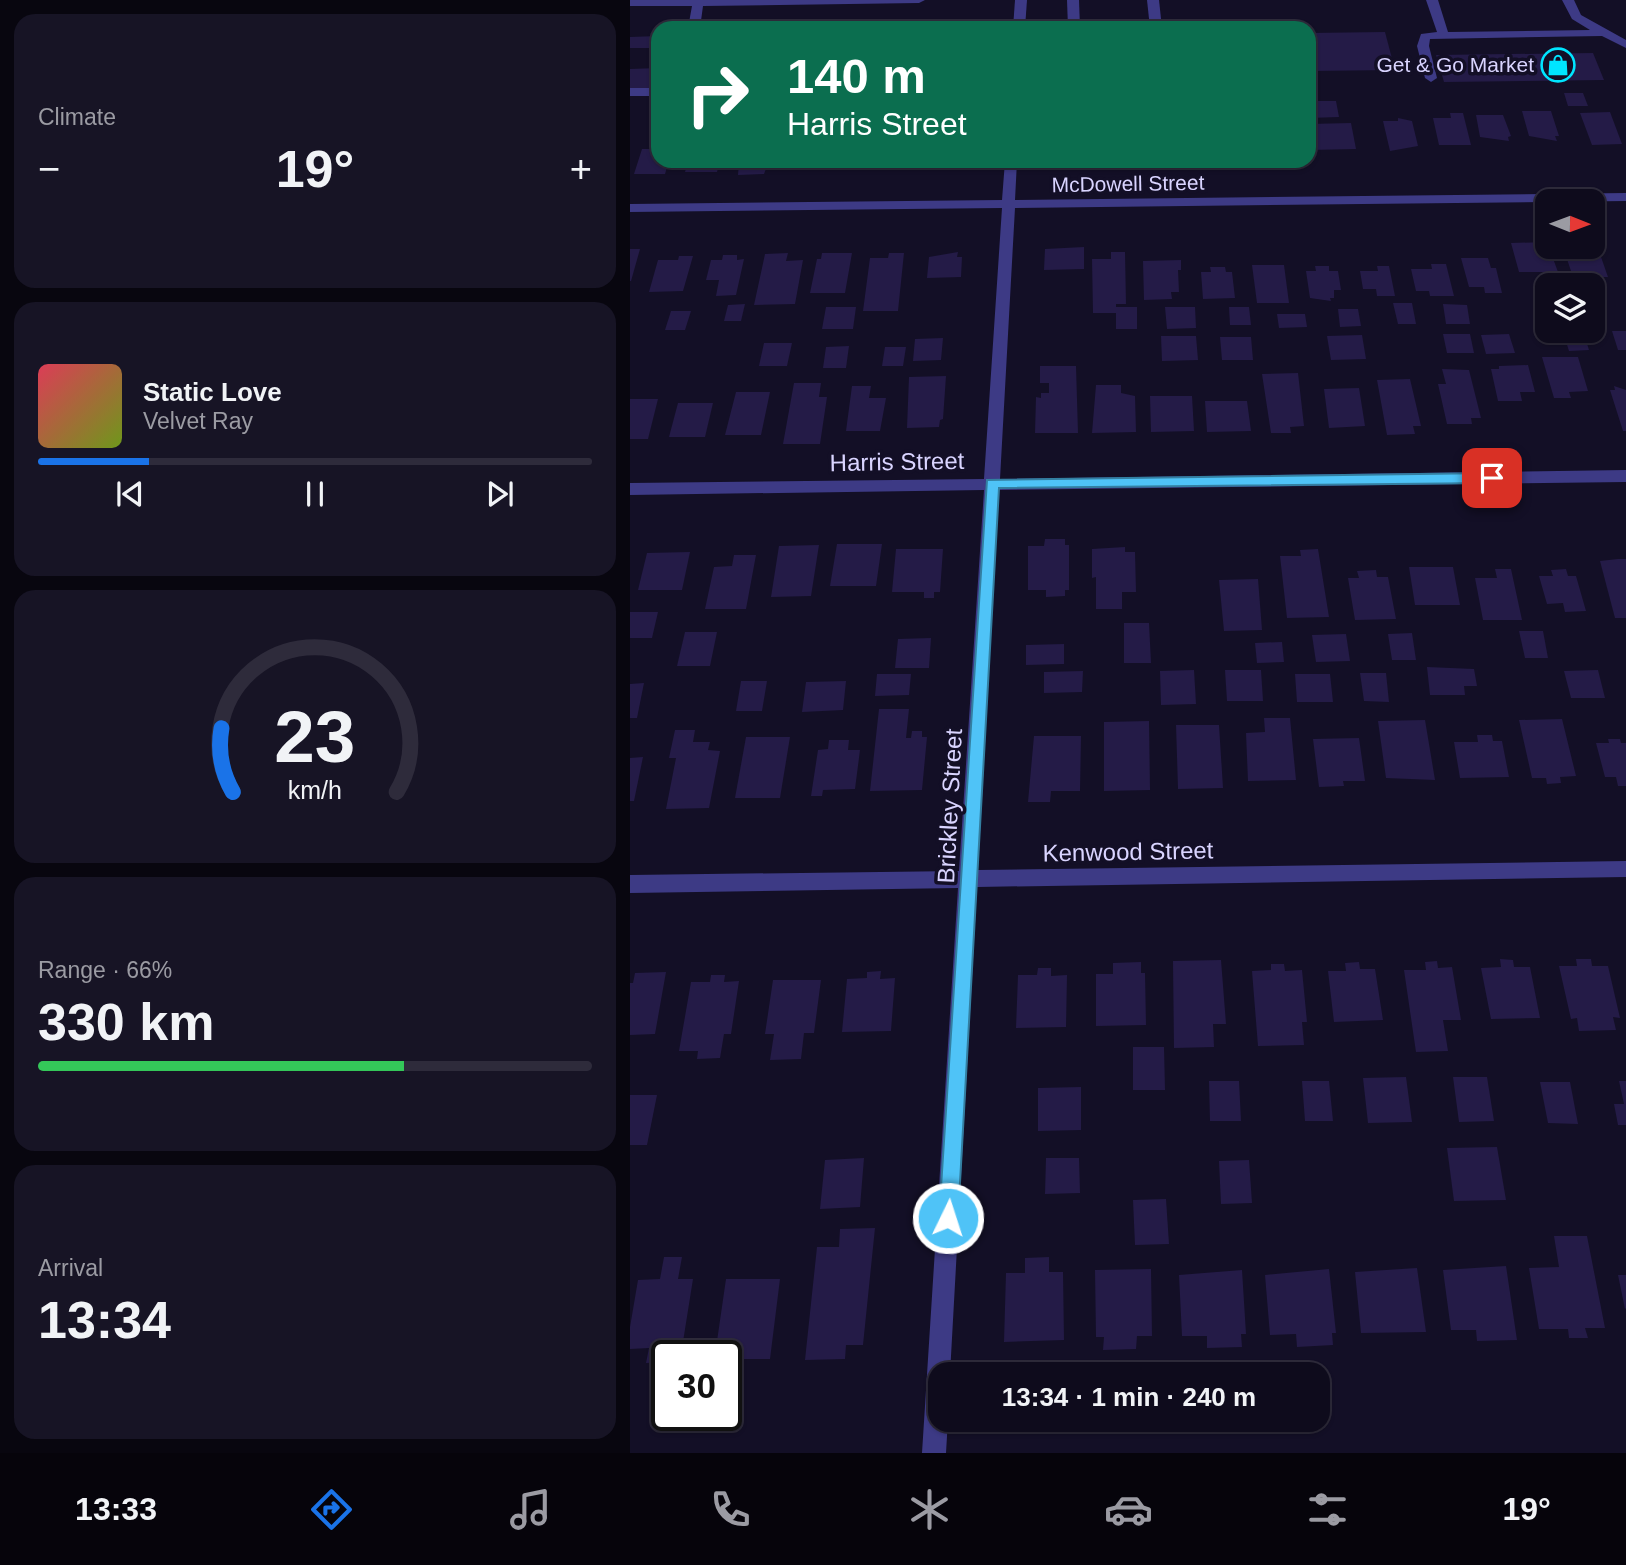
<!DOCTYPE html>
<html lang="en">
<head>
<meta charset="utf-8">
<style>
  :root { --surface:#0e0b1c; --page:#171425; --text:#f1f3f6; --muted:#9b9ba3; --line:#2e2b3b; --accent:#1a73e8 }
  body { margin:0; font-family:Helvetica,sans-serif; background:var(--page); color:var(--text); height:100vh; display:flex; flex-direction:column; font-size:26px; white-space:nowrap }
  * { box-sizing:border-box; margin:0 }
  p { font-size:23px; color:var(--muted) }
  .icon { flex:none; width:38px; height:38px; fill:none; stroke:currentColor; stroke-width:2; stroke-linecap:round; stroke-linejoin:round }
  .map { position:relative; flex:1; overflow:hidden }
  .side { display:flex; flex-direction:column; gap:14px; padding:14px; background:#08060f; width:630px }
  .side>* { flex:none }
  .banner { position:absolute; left:21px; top:21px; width:665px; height:147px; border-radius:21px; box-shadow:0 2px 5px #0004,0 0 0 2px var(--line); background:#0b6e4f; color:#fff; overflow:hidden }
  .needle { width:46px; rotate:91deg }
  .controls { position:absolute; left:905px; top:189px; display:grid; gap:14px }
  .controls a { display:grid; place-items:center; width:70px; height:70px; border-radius:14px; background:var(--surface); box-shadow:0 2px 5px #0004,0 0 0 2px var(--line); font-size:35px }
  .speed { position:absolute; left:21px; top:1340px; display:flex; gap:14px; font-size:35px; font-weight:700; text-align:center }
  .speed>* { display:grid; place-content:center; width:91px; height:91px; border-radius:50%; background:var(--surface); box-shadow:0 2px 5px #0004,0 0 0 2px var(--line); line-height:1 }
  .speed .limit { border:4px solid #111; border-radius:10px; background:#fff; color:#111 }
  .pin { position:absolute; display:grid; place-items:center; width:60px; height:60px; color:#fff; margin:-30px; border-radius:14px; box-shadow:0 4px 10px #0006 }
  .me { position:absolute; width:77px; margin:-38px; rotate:4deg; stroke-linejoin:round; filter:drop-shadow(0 0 5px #0008) }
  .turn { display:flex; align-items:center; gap:24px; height:147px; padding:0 21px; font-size:32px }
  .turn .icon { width:91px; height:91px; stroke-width:2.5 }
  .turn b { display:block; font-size:49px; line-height:60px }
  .big { font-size:52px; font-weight:700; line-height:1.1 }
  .side .widget { flex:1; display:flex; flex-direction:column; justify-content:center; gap:10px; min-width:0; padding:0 24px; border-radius:21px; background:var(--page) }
  .side .dial { align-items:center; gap:0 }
  .dial svg { height:182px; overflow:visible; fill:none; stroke:var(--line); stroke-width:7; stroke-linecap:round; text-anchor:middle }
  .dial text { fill:var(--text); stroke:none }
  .song { display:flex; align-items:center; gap:21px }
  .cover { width:84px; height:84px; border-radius:10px; background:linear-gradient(135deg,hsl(350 70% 55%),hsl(80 70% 35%)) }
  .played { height:7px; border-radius:4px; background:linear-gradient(90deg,var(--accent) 20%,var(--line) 20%) }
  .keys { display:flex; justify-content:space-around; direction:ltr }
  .heat { display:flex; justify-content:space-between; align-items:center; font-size:38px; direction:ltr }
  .charge { height:10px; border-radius:5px; background:linear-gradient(90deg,#34c759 66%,var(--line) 0) }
  .trip { position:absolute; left:298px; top:1362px; width:402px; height:70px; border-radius:21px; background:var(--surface); box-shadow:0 2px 5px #0004,0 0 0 2px var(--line); font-weight:700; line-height:70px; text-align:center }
  .tabs { display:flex; height:112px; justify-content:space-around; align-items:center; background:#06040b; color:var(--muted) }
  .tabs .icon { width:49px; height:49px }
  .tabs .active { color:var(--accent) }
  .tabs b { font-size:32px; color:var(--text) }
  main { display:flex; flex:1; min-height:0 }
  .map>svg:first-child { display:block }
</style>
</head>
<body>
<main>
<section class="side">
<div class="widget"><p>Climate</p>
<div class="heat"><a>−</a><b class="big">19°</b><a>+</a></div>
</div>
<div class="widget">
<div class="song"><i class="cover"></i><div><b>Static Love</b><p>Velvet Ray</p></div></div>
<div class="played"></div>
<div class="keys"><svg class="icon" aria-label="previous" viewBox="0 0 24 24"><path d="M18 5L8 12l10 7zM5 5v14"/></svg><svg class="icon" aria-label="pause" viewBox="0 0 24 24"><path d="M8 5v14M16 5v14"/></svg><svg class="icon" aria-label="next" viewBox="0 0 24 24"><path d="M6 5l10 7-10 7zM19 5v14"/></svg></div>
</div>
<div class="widget dial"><svg viewBox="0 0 100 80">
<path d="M14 69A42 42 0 1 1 86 69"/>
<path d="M14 69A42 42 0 0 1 9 41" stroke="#1a73e8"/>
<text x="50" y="56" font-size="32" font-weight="700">23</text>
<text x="50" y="72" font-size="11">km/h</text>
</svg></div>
<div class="widget"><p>Range · 66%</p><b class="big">330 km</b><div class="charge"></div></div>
<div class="widget"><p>Arrival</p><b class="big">13:34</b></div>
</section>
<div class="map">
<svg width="996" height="1453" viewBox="0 0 996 1453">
  <rect width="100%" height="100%" fill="#130f26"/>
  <g fill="#241b47">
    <path d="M755,32L765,70L679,71V33Z"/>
    <path d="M28,36L26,48H0V37Z"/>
    <path d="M963,53L974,80L814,82L806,55Z"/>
    <path d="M28,68L27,90H0V69Z"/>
    <path d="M934,93H953L958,106H938Z"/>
    <path d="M679,101H706L709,117L679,118Z"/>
    <path d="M892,111H921L929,136H925L927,141L899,136Z"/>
    <path d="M980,112L992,144L962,145L950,113Z"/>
    <path d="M820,113H833L841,145H809L803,118H821Z"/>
    <path d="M846,115H873L881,136L878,137L879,141L850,137Z"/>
    <path d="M768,118L782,121L788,146L760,151L753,121H768Z"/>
    <path d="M721,123L726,149L679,150V124Z"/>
    <path d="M12,149H28V161H39L35,174H4Z"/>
    <path d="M58,161H90L87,172H55Z"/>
    <path d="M109,161H139L134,174L108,175Z"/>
    <path d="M155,161H187L185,170H153Z"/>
    <path d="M206,161H233L232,165H206Z"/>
    <path d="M255,161H282L281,166H255Z"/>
    <path d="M963,234L978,277H943L933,247H962Z"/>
    <path d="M917,242L928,272H924L926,275H917L916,272H889L881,243Z"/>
    <path d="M454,247V269L414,270L415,249Z"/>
    <path d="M0,249H10L1,281H0Z"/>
    <path d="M328,252L327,257H332L331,277L297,278L299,257Z"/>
    <path d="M481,252H495L496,304H486V307H507V329H486V313H463L462,259H481Z"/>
    <path d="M158,253L156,261L173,260L165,304L124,305L135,254Z"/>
    <path d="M192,253H222L215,293H180L187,259H191Z"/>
    <path d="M259,253H274L268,311H233L240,258H258Z"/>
    <path d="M93,255H107V260L114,259L106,295L86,296L89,280H76L81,260H92Z"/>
    <path d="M49,256H63L53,291L19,292L28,260H48Z"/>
    <path d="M831,258H858L861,268H866L872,293H855L854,287H839Z"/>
    <path d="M551,260V270H548L549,292H541L542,299L514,300L513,261Z"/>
    <path d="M801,264H816L824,296H800L799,291H786L781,269H802Z"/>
    <path d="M622,265H654L659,303H627Z"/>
    <path d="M685,266H699V271H708L711,290H704V298H700L701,301L680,298L676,271H686Z"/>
    <path d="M747,266H759L765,296H747L746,289H733L730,271H748Z"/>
    <path d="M580,267H595L596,272H602L605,298L573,299L571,272H581Z"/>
    <path d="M763,303H782L786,324H768Z"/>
    <path d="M115,304L111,321H94L98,305Z"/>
    <path d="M813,304L837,305L840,324H816Z"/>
    <path d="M196,307H226L223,329H192Z"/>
    <path d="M535,307H565L566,328L537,329Z"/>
    <path d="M599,307H619L621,325H600Z"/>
    <path d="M708,309H728L731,326L710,327Z"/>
    <path d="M41,311H61L55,330H35Z"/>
    <path d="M647,314H675L677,327L649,328Z"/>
    <path d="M953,331L959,350L939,351L933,332Z"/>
    <path d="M982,331H996V350H988Z"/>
    <path d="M813,334H840L844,353H817Z"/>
    <path d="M879,334L885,353L856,354L851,335Z"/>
    <path d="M732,335L736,359L701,360L697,336Z"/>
    <path d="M531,336H566L568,360L532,361Z"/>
    <path d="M590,337H621L623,360H592Z"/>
    <path d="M313,338L311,360L283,361L285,339Z"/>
    <path d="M134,343H162L157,366H129Z"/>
    <path d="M219,346L216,368H193L196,347Z"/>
    <path d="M255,347H276L273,366H252Z"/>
    <path d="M912,357H948L958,391L939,392L941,398H924Z"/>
    <path d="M898,365L905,392H890L892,401H868L861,369H869V366Z"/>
    <path d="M410,366H446L448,433H405L406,397L411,398V393H419V383H410Z"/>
    <path d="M812,369L839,370L851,418H841L842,424H817L808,384H816Z"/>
    <path d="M668,373L674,426L660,427L661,433H641L632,374Z"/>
    <path d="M316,376L313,419L310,420L309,427L277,428L279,377Z"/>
    <path d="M780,379L791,426H783L785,434L757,435L747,380Z"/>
    <path d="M164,383H191L189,397H197L190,444H153Z"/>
    <path d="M466,385H491V393L505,396L506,432L462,433Z"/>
    <path d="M222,386H241L239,398H256L250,431H216Z"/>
    <path d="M984,386L996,390V431H993L980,390H985Z"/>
    <path d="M729,388L735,426L699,428L694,389Z"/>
    <path d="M106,392H140L131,435H95Z"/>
    <path d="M520,396H562L564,431L521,432Z"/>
    <path d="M0,399H28L18,439H0Z"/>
    <path d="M575,401H617L621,431L577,432Z"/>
    <path d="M48,403H83L75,437H39Z"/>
    <path d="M415,539H435V545H439V590H435V596L416,597V590H398V546H414Z"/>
    <path d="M207,544H252L246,586H200Z"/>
    <path d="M189,545L181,596L141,597L149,546Z"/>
    <path d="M495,547V552H505L506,592H492V609H466V577L462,578V549Z"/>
    <path d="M266,549H313L310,592H304V598H294V592H262Z"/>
    <path d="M688,549L699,617L657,618L650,556H671L670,550Z"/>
    <path d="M60,552L52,590H8L17,553Z"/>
    <path d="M104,555H126L116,609H75L84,567L102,566Z"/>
    <path d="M988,559H996V618H985L970,561Z"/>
    <path d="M779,567H823L830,605H785Z"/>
    <path d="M865,569H881L892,620H853L845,578H867Z"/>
    <path d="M936,569L938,576H946L956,611L935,612L933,603L917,604L909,576H923L921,570Z"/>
    <path d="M746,570L747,577H758L766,619L725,620L718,578H729L727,571Z"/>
    <path d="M628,579L632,630L594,631L589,580Z"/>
    <path d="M0,612H28L22,638H0Z"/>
    <path d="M494,623H519L521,663H494Z"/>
    <path d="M889,631H913L918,658H895Z"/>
    <path d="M55,632H87L80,666H47Z"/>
    <path d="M782,633L786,660H762L758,634Z"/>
    <path d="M716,634L720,661L686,662L682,635Z"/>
    <path d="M301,638L299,668H265L268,639Z"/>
    <path d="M652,642L654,662L627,663L625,643Z"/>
    <path d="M434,644V664L396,665V645Z"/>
    <path d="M797,667L844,669L847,686H834L835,695H800Z"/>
    <path d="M564,670L566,704L531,705L530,671Z"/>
    <path d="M595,670H631L633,701H597Z"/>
    <path d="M968,670L975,698H941L934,671Z"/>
    <path d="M453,671L452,692L414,693V672Z"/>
    <path d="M730,673H756L759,702L734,701Z"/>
    <path d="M247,674H281L279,695L245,696Z"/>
    <path d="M665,674H700L703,702H667Z"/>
    <path d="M111,681H137L132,711H106Z"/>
    <path d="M216,681L213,710L172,712L176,682Z"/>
    <path d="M14,683L7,718H0V684Z"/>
    <path d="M249,709H279L276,738H281L282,731H292V737H297L292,790L240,791Z"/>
    <path d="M634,718H660L666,780L618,781L616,733L635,732Z"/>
    <path d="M932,719L946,776L930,777L931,783L917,784L916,778H902L889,720Z"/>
    <path d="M795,720L805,780L756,778L748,721Z"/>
    <path d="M519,721L520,790L474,791V722Z"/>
    <path d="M546,725H589L593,788L548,789Z"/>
    <path d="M45,730H65L63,742H80L78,750L90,751L79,808L36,809L46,758H39Z"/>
    <path d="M847,735H862L863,741H872L879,777L830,778L824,742H848Z"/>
    <path d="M404,736H451L450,791H421L420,802H398Z"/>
    <path d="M116,737H160L150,798H105Z"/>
    <path d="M729,738L735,781H713L714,786L689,787L683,739Z"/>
    <path d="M978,739H990L991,743H996V786H988L986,777H975L966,743H979Z"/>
    <path d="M199,740H219L218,750H230L225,789L193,790L192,796H181L188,750L198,749Z"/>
    <path d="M13,757L4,801H0V758Z"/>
    <path d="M870,959L883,960L884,967H900L910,1018L861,1019L851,968L871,967Z"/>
    <path d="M946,959H961L962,966H978L990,1018L983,1017L986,1030L949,1031L947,1018L941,1019L929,966H947Z"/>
    <path d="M591,960L596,1024H583L584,1047L544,1048L543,961Z"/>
    <path d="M807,961L808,968L822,967L831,1020H813L818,1051L786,1052L774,970H796L795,962Z"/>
    <path d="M511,962V973H515L516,1025L466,1026V974H483V963Z"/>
    <path d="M729,962L730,969H745L753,1020L704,1022L698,971H716L715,963Z"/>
    <path d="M641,964H654L655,971L672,970L677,1022H672L674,1045L628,1046L622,971L641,970Z"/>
    <path d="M408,968H421V976L437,975L436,1027L386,1028L388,975H407Z"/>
    <path d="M251,971L250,979L265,978L261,1031L212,1032L217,979L237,978V972Z"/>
    <path d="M36,972L25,1034L0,1035V983H3L5,973Z"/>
    <path d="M81,975H95L94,982L109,981L101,1034H94L90,1058L67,1059L68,1051H49L61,982H80Z"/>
    <path d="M143,980H191L184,1033H174L171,1059L140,1060L144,1034H135Z"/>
    <path d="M503,1047H534L535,1090H503Z"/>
    <path d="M776,1077L782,1122L738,1123L733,1078Z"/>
    <path d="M823,1077H857L864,1121L829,1122Z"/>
    <path d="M579,1081H609L611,1121H580Z"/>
    <path d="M672,1081H699L703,1121H675Z"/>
    <path d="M989,1081H996V1125H988L984,1104H994Z"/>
    <path d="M910,1082H940L948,1124L918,1123Z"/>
    <path d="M451,1087V1130L408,1131V1088Z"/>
    <path d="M0,1095H27L17,1145H0Z"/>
    <path d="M867,1147L876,1200L824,1201L817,1148Z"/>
    <path d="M234,1158L230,1207L190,1209L195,1160Z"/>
    <path d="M416,1158H449L450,1193L415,1194Z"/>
    <path d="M619,1160L622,1203L591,1204L589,1161Z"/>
    <path d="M536,1199L539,1244L505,1245L503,1200Z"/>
    <path d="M245,1228L233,1345H216L215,1359L175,1360L187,1247H209L210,1229Z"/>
    <path d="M924,1236H957L975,1328H955L958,1338H939L938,1329H909L899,1268L929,1267Z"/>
    <path d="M34,1257H52L48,1279H63L52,1348L47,1347L45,1356H37V1362L16,1363L19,1348L0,1349V1327L8,1280L30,1279Z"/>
    <path d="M419,1257V1272H433L434,1340L374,1342L376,1273H395V1258Z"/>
    <path d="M876,1266L887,1340L847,1341L846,1330H821L813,1270Z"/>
    <path d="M787,1268L796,1332L731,1333L725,1272Z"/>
    <path d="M521,1269L522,1336H507L506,1349L473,1350L474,1337H466L465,1270Z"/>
    <path d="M699,1269L706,1333H702L703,1345L667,1347L666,1334L640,1335L635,1275Z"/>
    <path d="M612,1270L616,1334H611L612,1347L577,1348V1336H552L549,1275Z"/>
    <path d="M988,1275H996V1308L995,1309Z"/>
    <path d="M96,1279H150L140,1359H101L103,1347L86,1348Z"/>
  </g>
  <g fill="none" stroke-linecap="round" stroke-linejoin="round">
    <g fill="#3d3a85" fill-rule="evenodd">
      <path d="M0,0H295L289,3L73,6L70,28H58L62,6H0Z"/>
      <path d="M385,0H397L395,28H383Z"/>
      <path d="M437,0H449L450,28H438Z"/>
      <path d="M517,0H529L532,28H520Z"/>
      <path d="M796,0H808L818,32L960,30L942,19L932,0H944L951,15L996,40V48L972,36L800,39L799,46L807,78L801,82L795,78L787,46L791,34L807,32Z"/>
      <rect x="0" y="88" width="28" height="8"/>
      <path d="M375,161H387L385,200L996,193V201L385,208L370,479L996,470V482L369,490L348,870L996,861V877L347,887L320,1374H310V1419H318L316,1453H292L328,888L0,893V875L329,871L354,490L0,495V483L354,479L372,208L0,212V204L372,200Z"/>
    </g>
  </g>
  <path fill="#4fc3f7" stroke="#337fa1" stroke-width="2" d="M862,473L869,478L862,483L369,488L328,1218L326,1225L318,1228L311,1225L309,1218L357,480Z"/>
  <defs>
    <symbol id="shop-ring" viewBox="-11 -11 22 22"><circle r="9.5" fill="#130f26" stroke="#00e5ff" stroke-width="1.5"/><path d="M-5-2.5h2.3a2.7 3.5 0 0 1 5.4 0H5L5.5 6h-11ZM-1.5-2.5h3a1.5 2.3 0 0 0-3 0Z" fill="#00e5ff"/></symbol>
  </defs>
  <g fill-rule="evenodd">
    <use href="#shop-ring" x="909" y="46" width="38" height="38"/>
  </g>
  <g text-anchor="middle" stroke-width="7" stroke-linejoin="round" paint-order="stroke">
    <g font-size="21" fill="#d9d4ff" stroke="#130f26" text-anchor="end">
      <text x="904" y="72">Get &amp; Go Market</text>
    </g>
    <g font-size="21" fill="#d9d4ff" stroke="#130f26">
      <text transform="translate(498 184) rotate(-1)" y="7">McDowell Street</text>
    </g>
    <g font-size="24" fill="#d9d4ff" stroke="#130f26">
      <text transform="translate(267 462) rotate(-1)" y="8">Harris Street</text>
      <text transform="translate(320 806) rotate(-87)" y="8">Brickley Street</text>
      <text transform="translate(498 852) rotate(-1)" y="8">Kenwood Street</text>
    </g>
  </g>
</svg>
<div class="controls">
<a><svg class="needle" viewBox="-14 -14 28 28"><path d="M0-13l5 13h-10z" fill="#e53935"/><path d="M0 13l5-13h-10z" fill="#9b9ba3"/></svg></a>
<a><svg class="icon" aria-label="layers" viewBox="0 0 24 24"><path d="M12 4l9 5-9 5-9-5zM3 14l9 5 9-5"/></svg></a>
</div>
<div class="speed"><div class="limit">30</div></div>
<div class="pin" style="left:862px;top:478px;background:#d93025"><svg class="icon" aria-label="arrive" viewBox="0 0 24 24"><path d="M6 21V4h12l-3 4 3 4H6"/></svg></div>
<svg class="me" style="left:318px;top:1218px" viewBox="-20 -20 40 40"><circle r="17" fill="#4fc3f7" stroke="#fff" stroke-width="3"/><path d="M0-11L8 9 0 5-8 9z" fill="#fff"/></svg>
<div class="trip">13:34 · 1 min · 240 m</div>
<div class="banner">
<div class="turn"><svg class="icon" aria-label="right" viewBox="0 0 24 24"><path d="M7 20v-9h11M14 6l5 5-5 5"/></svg><div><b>140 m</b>Harris Street</div></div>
</div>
</div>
</main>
<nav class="tabs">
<b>13:33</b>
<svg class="icon active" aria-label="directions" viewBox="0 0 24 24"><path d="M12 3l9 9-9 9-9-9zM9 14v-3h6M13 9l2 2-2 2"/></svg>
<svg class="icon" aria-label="music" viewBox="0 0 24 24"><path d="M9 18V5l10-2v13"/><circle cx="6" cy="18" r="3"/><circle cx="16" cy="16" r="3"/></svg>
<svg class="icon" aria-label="phone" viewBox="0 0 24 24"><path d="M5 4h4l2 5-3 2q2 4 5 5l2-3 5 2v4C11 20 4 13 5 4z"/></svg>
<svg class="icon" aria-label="climate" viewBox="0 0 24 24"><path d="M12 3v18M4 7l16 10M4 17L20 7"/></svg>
<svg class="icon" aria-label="car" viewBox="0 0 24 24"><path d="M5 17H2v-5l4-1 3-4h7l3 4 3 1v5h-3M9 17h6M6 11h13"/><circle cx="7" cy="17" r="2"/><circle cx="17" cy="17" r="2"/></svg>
<svg class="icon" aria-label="filters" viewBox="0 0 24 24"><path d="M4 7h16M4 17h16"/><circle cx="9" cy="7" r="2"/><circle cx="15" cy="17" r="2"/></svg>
<b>19°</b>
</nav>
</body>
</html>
